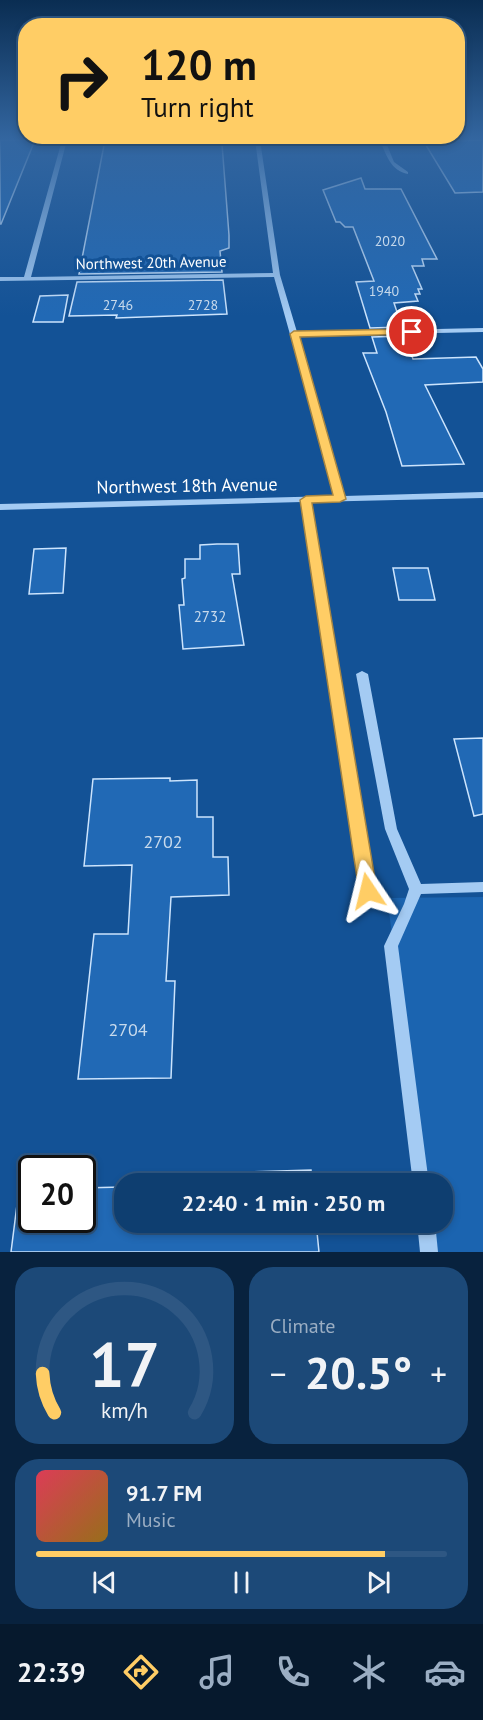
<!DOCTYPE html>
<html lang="en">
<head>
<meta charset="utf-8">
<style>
  :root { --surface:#0e3e70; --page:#1c4978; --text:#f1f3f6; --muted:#9baec3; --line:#2e5783; --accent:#ffcd65 }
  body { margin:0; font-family:"PT Sans",sans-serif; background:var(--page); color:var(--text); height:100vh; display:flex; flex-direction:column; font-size:22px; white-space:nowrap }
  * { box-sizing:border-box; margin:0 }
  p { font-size:20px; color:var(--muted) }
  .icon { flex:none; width:33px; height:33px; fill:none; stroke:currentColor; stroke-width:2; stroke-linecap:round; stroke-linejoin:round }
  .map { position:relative; height:1252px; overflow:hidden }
  .drawer { display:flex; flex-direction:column; gap:15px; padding:15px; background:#08223e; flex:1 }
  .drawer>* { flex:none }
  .hud { position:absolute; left:18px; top:18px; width:447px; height:126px; border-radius:24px; box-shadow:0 3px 9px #0003,0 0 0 2px var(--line); background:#ffcd65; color:#111; overflow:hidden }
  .speed { position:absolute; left:18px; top:1155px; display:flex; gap:12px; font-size:30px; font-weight:700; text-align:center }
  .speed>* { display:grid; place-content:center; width:78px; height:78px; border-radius:50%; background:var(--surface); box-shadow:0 3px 9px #0003,0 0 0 2px var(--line); line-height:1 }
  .speed .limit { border:3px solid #111; border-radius:9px; background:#fff; color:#111 }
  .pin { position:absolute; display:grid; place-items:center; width:51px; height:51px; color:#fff; margin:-26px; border:3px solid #fff; border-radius:50%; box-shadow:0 2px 6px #0007 }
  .me { position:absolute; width:66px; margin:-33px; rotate:350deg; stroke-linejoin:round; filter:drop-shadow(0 0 4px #0008) }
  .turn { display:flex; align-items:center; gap:21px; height:126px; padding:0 24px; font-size:27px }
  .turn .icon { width:78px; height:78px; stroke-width:2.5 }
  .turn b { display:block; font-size:42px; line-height:51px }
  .big { font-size:45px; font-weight:700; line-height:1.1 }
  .drawer .card { flex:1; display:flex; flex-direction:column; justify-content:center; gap:9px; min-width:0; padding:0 21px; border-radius:24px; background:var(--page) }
  .drawer .dial { align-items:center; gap:0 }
  .dial svg { height:156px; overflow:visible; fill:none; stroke:var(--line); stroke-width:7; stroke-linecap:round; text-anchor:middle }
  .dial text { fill:var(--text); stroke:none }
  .song { display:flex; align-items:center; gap:18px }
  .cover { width:72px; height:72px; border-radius:9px; background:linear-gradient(135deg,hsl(350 70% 55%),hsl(40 70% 35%)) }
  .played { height:6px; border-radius:3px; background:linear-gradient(90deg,var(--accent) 85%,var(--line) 85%) }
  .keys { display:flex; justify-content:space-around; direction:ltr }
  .heat { display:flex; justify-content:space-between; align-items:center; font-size:33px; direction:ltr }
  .drawer .tiles { flex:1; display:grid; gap:15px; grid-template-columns:1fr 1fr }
  .card:last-child { grid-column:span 2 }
  .trip { position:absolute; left:114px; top:1173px; width:339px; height:60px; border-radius:24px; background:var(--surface); box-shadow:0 3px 9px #0003,0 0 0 2px var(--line); font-weight:700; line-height:60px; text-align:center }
  .tabs { display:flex; height:96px; justify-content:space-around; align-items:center; background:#06192d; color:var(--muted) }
  .tabs .icon { width:42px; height:42px }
  .tabs .current { color:var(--accent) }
  .tabs b { font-size:27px; color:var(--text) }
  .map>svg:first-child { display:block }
</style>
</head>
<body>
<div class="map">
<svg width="483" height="1252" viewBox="0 0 483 1252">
  <rect width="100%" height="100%" fill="#135296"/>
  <path fill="#1b64b0" d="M483,897V1252H437L433,1223L442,1222V1184L427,1183L387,898Z"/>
  <g fill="#2169b5" stroke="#cce4fd" stroke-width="1.5">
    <path d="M0,140H35L1,224H0Z"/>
    <path d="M105,140H213V144H222L229,235V248L220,251L222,272L79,274Z"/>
    <path d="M483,140V192L455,193L424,142Z"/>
    <path d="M361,178L365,189H401L437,259H422L424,266H412L422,289H418L420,294H415L418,301L394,303L402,327L370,328L356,282L374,281L353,227H345L340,222H336L323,190Z"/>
    <path d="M223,280L227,314L116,318L117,315L69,316L77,282Z"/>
    <path d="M68,295L63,322H33L40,296Z"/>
    <path d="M405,336L413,359L476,357L483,369V382L425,385L464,464L402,466L386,412L363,353H377L372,337Z"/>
    <path d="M217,544H238L240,574H232L244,645L183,649L179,605H184L182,579L185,578V559H200V545Z"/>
    <path d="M66,548L63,593L29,594L34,549Z"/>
    <path d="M393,568H428L435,600H399Z"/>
    <path d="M483,738V814L474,816L454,739Z"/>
    <path d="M170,778V781L197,780V817H213V857H228L229,895L171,897L166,981H175L171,1078L78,1079L94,934H128L132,865L84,866L93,779Z"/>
    <path d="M311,1170L312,1184H216L215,1173Z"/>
    <path d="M122,1187L121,1207H124V1222H316L319,1252H11L19,1189H32V1220H82V1188Z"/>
  </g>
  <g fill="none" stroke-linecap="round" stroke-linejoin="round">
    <g fill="#a4cbf3" fill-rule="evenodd">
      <path d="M62,140H67L31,277L273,273L255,140H260L280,275L297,332L483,328V332L298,336L344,496L483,492V498L311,502L375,891L373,895L368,896L363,895L361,891L302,502L0,510V504L335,496L274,277L0,281V277H24Z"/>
      <path d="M380,140H385L394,162L408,172V174C391,171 386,155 380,140Z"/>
      <path d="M362,671L368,674L397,829L421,884L483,882V892L421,894L398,946L429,1184H413L384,946L404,904L409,889L385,829L356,674Z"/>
      <path d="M417,1222H435L438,1252H420Z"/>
    </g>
  </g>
  <linearGradient id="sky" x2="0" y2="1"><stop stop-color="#0a2d52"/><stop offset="0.44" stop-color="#3366a0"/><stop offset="1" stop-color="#3366a0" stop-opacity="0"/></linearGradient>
  <rect width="483" height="316" fill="url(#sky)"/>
  <path fill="#ffcd65" stroke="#a68542" stroke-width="1.5" d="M412,329L415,330V334L300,337L346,499L340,502L312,503L377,891L374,896H362L359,891L300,500L306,496L333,495L290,334L294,331Z"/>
  <g text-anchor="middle" stroke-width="6" stroke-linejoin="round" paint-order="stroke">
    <g font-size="14" fill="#c8daec">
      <text x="390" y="246">2020</text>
      <text x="384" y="296">1940</text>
      <text x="118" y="310">2746</text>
      <text x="203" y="310">2728</text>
    </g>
    <g font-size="15" fill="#fff" stroke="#135296">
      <text transform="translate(151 263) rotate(-1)" y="5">Northwest 20th Avenue</text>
    </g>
    <g font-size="15" fill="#c8daec">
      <text x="210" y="622">2732</text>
    </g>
    <g font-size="18" fill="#fff" stroke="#135296">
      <text transform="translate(187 486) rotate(-1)" y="6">Northwest 18th Avenue</text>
    </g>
    <g font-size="18" fill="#c8daec">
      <text x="163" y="848">2702</text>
      <text x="128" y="1036">2704</text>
    </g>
  </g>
</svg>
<div class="speed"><div class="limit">20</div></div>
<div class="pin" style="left:412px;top:332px;background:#d93025"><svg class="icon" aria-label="arrive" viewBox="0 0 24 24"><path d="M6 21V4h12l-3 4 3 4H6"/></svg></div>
<svg class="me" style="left:368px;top:891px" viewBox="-20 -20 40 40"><path d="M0-17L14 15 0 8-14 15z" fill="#ffcd65" stroke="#fff" stroke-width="4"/></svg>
<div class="trip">22:40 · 1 min · 250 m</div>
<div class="hud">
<div class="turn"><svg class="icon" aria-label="right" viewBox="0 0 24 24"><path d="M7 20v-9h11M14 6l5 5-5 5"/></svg><div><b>120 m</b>Turn right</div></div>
</div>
</div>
<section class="drawer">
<div class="tiles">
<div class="card dial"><svg viewBox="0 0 100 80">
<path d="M14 69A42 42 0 1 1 86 69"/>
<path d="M14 69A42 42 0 0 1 8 49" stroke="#ffcd65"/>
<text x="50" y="56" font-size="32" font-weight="700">17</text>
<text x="50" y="72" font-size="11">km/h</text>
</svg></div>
<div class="card"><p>Climate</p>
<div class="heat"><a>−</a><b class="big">20.5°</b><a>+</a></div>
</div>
<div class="card">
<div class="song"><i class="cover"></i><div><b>91.7 FM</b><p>Music</p></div></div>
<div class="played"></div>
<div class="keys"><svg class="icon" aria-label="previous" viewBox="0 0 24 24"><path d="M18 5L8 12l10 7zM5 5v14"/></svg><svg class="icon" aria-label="pause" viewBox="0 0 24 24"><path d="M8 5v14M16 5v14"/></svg><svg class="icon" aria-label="next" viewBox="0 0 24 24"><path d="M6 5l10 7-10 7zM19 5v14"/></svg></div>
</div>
</div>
</section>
<nav class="tabs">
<b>22:39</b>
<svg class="icon current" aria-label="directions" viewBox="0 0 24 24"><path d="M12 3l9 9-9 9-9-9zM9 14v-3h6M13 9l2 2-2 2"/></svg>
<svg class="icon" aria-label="music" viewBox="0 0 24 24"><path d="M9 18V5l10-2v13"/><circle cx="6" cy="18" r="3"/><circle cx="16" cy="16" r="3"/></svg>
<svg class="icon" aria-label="phone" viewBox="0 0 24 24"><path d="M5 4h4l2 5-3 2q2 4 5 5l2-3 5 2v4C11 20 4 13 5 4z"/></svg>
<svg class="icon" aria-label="climate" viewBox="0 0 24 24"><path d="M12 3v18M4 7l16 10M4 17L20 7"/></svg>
<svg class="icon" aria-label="car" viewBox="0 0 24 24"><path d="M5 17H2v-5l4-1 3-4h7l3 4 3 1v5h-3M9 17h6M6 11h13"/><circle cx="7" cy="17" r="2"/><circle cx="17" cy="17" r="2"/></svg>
</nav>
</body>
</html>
